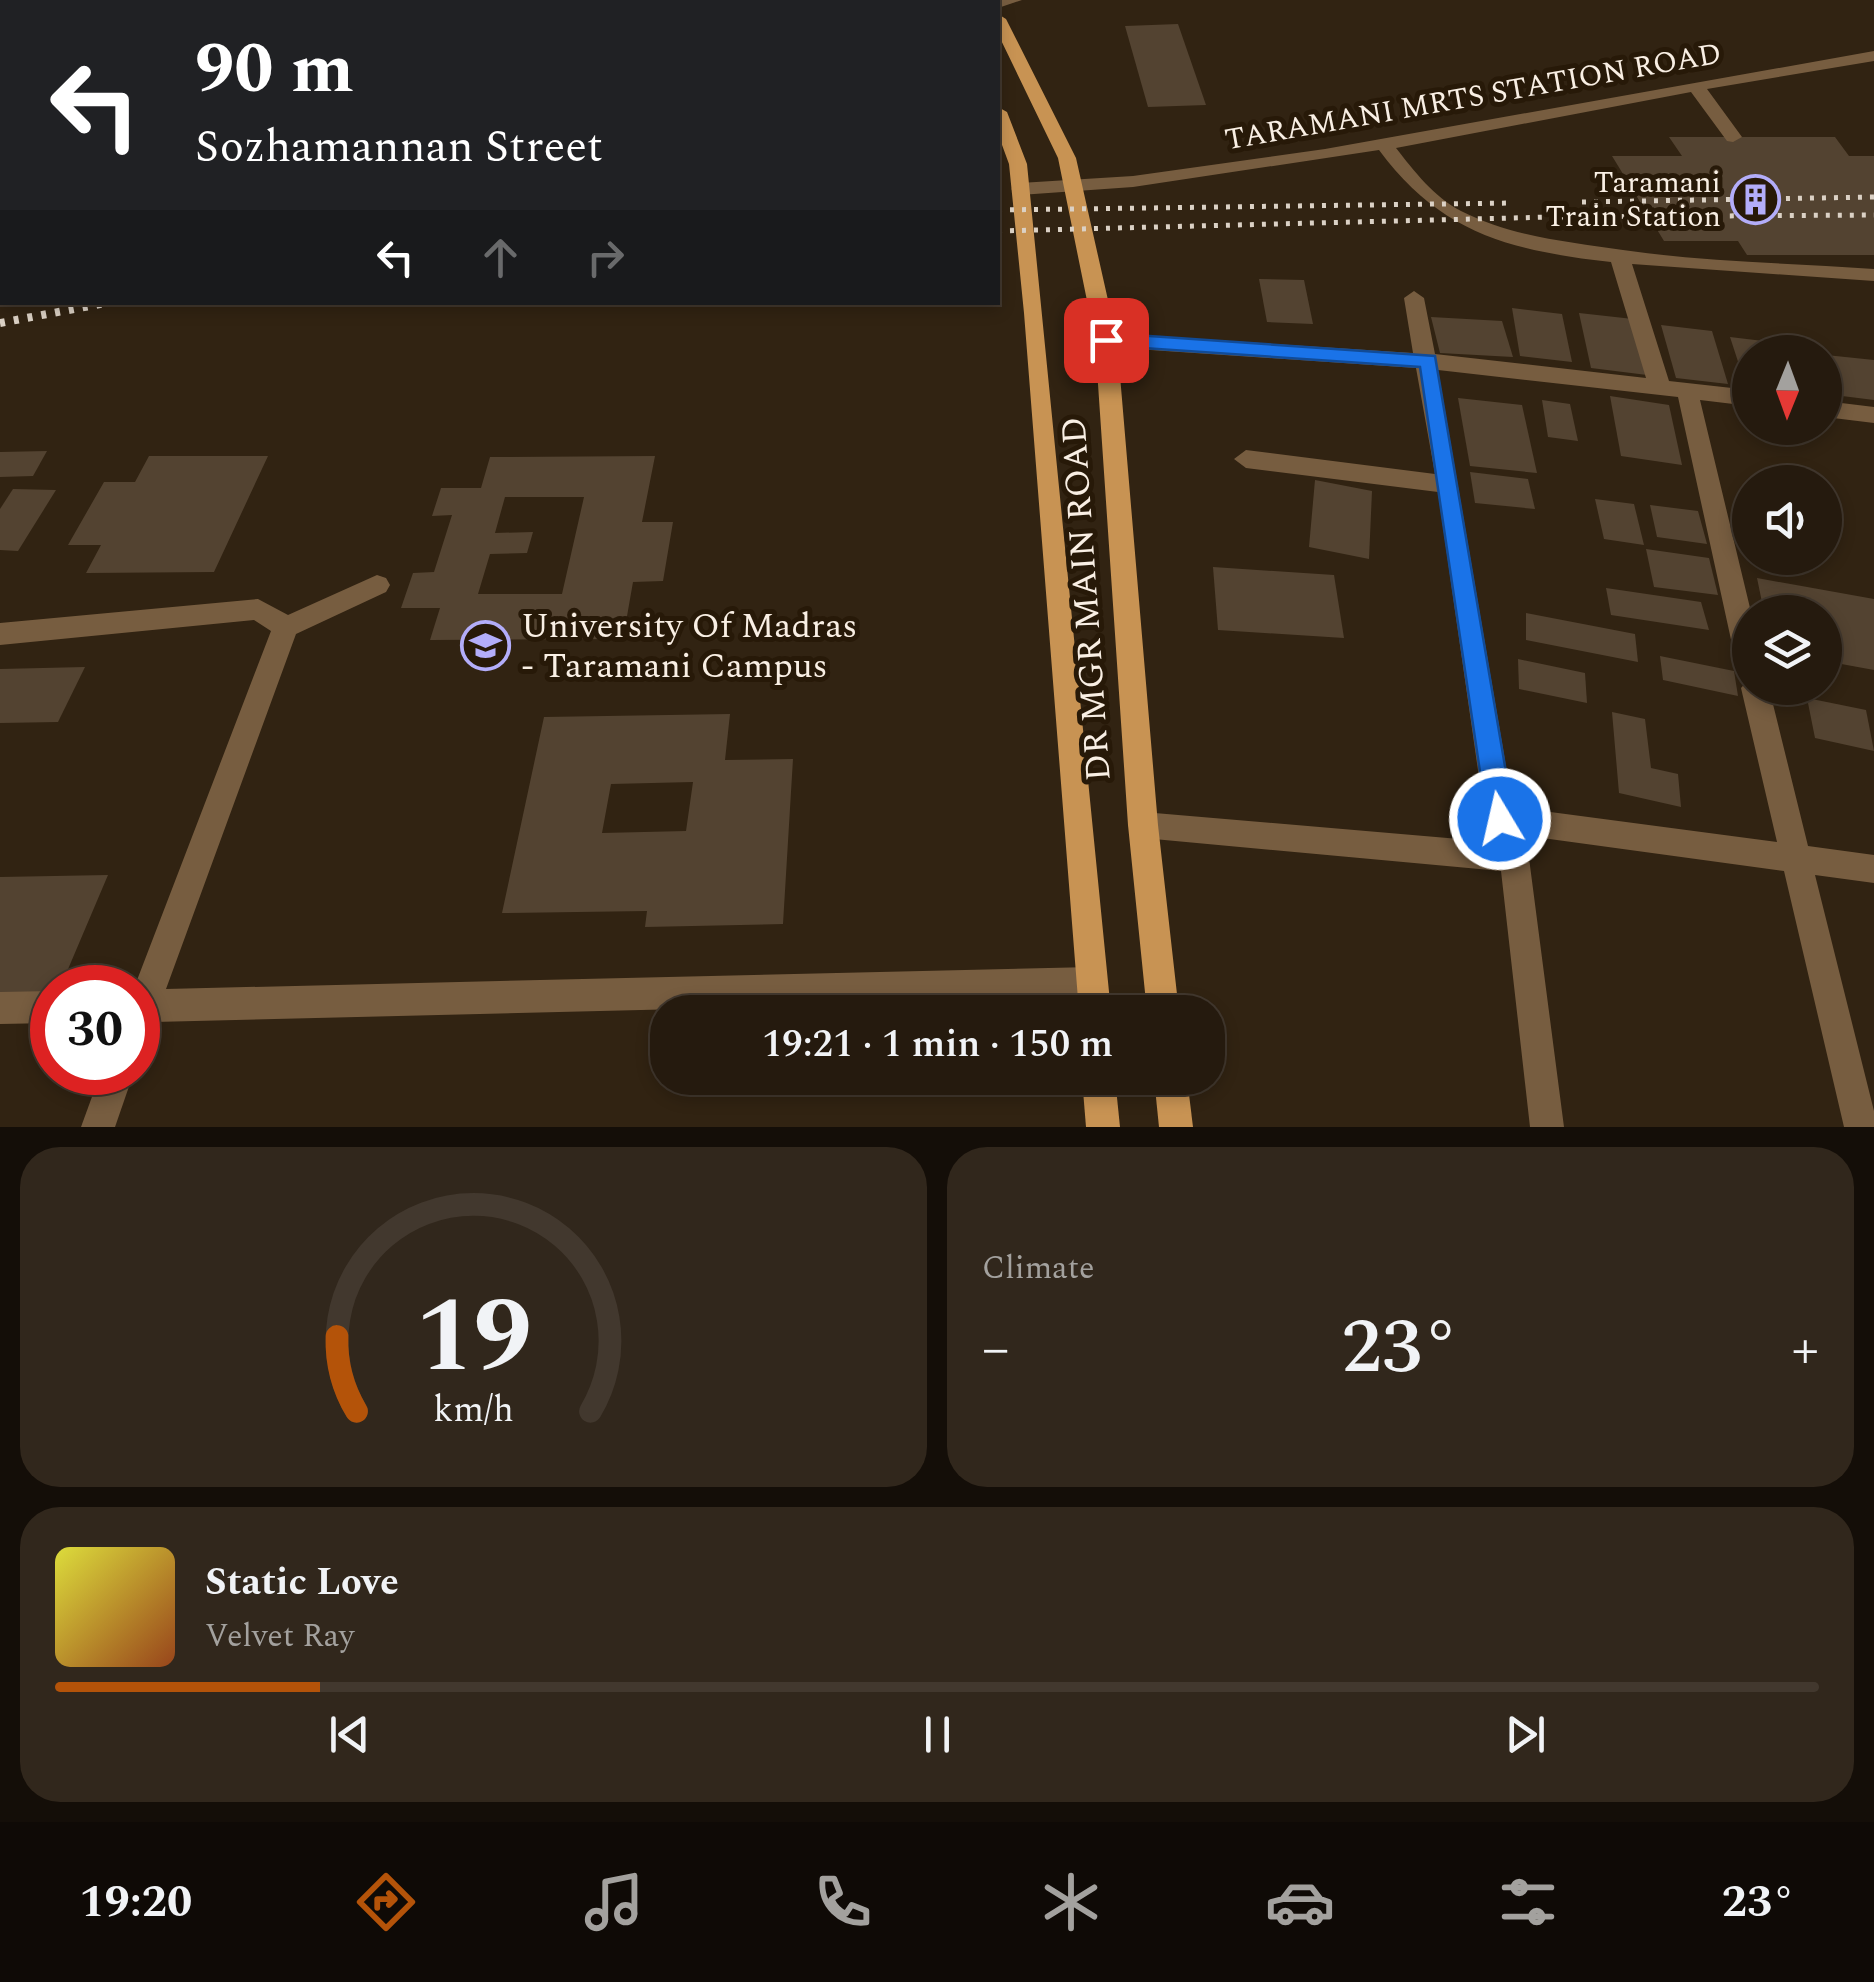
<!DOCTYPE html>
<html lang="en">
<head>
<meta charset="utf-8">
<style>
  :root { --surface:#251a0e; --page:#31271c; --text:#f1f3f6; --muted:#a3a19e; --line:#42382e; --accent:#b45309 }
  body { margin:0; font-family:Spectral,serif; background:var(--page); color:var(--text); height:100vh; display:flex; flex-direction:column; font-size:38px; white-space:nowrap }
  * { box-sizing:border-box; margin:0 }
  p { font-size:32px; color:var(--muted) }
  .icon { flex:none; width:55px; height:55px; fill:none; stroke:currentColor; stroke-width:2; stroke-linecap:round; stroke-linejoin:round }
  .map { position:relative; height:1127px; overflow:hidden }
  .side { display:flex; flex-direction:column; gap:20px; padding:20px; background:#140e08; flex:1 }
  .side>* { flex:none }
  .hud { position:absolute; left:0px; top:0px; width:1000px; height:305px; box-shadow:0 5px 15px #0003,0 0 0 2px var(--line); background:#202124; color:#fff; overflow:hidden }
  .needle { width:65px; rotate:181deg }
  .tools { position:absolute; left:1732px; top:335px; display:grid; gap:20px }
  .tools a { display:grid; place-items:center; width:110px; height:110px; border-radius:50%; background:var(--surface); box-shadow:0 5px 15px #0003,0 0 0 2px var(--line); font-size:50px }
  .speed { position:absolute; left:30px; top:965px; display:flex; gap:20px; font-size:50px; font-weight:700; text-align:center }
  .speed>* { display:grid; place-content:center; width:130px; height:130px; border-radius:50%; background:var(--surface); box-shadow:0 5px 15px #0003,0 0 0 2px var(--line); line-height:1 }
  .speed .limit { border:15px solid #d22; background:#fff; color:#111 }
  .pin { position:absolute; display:grid; place-items:center; width:85px; height:85px; color:#fff; margin:-42px; border-radius:20px; box-shadow:0 5px 15px #0006 }
  .me { position:absolute; width:110px; margin:-55px; rotate:351deg; stroke-linejoin:round; filter:drop-shadow(0 0 8px #0008) }
  .turn { display:flex; align-items:center; gap:35px; height:210px; padding:0 30px; font-size:45px }
  .turn .icon { width:130px; height:130px; stroke-width:2.5 }
  .turn b { display:block; font-size:70px; line-height:85px }
  .lanes { display:flex; align-items:center; height:95px; padding:0 30px; background:#0003; justify-content:center; gap:50px; direction:ltr }
  .lanes .off { opacity:.35 }
  .big { font-size:75px; font-weight:600; line-height:1.1 }
  .side .tile { flex:1; display:flex; flex-direction:column; justify-content:center; gap:15px; min-width:0; padding:0 35px; border-radius:40px; background:var(--page) }
  .side .dial { align-items:center; gap:0 }
  .dial svg { height:260px; overflow:visible; fill:none; stroke:var(--line); stroke-width:7; stroke-linecap:round; text-anchor:middle }
  .dial text { fill:var(--text); stroke:none }
  .song { display:flex; align-items:center; gap:30px }
  .cover { width:120px; height:120px; border-radius:15px; background:linear-gradient(135deg,hsl(60 70% 55%),hsl(20 70% 35%)) }
  .played { height:10px; border-radius:5px; background:linear-gradient(90deg,var(--accent) 15%,var(--line) 15%) }
  .keys { display:flex; justify-content:space-around; direction:ltr }
  .heat { display:flex; justify-content:space-between; align-items:center; font-size:55px; direction:ltr }
  .side .tiles { flex:1; display:grid; gap:20px; grid-template-columns:1fr 1fr }
  .tile:last-child { grid-column:span 2 }
  .trip { position:absolute; left:650px; top:995px; width:575px; height:100px; border-radius:40px; background:var(--surface); box-shadow:0 5px 15px #0003,0 0 0 2px var(--line); font-weight:600; line-height:100px; text-align:center }
  .dock { display:flex; height:160px; justify-content:space-around; align-items:center; background:#0f0a06; color:var(--muted) }
  .dock .icon { width:70px; height:70px }
  .dock .on { color:var(--accent) }
  .dock b { font-size:45px; color:var(--text) }
  .map>svg:first-child { display:block }
</style>
</head>
<body>
<div class="map">
<svg width="1874" height="1127" viewBox="0 0 1874 1127">
  <rect width="100%" height="100%" fill="#312312"/>
  <g fill="#534331" fill-rule="evenodd">
    <path d="M1178,24L1206,105L1148,107L1125,26Z"/>
    <path d="M1669,137H1835L1849,156H1874V255H1747L1738,241H1664L1612,156H1682Z"/>
    <path d="M1259,279L1304,280L1313,324L1267,322Z"/>
    <path d="M1512,308L1562,314L1572,362L1520,356Z"/>
    <path d="M1579,313L1633,319L1647,375L1591,368Z"/>
    <path d="M1431,317L1502,321L1513,357L1440,353Z"/>
    <path d="M1661,325L1712,331L1728,384L1676,378Z"/>
    <path d="M1730,337L1815,347L1817,352H1750V383H1745Z"/>
    <path d="M1826,355L1874,360V400L1842,396Z"/>
    <path d="M1610,396L1669,405L1682,465L1621,456Z"/>
    <path d="M1458,398L1522,405L1537,473L1470,466Z"/>
    <path d="M1542,400L1570,404L1578,441L1548,437Z"/>
    <path d="M47,451L33,476L0,477V452Z"/>
    <path d="M149,456H268L214,572L86,573L101,545H68L104,482H135Z"/>
    <path d="M655,456L642,522H673L663,581L633,582L623,639L430,640L440,608H401L413,573L434,572L452,515L432,516L441,488H481L490,457ZM505,497H584L562,594H478L490,554L527,553L533,532L495,533Z"/>
    <path d="M1470,472L1528,479L1535,509L1475,503Z"/>
    <path d="M1315,480L1372,491L1369,559L1309,547Z"/>
    <path d="M13,489L56,490L18,551L0,550V509Z"/>
    <path d="M1595,499L1634,504L1644,545L1604,539Z"/>
    <path d="M1650,505L1698,511L1707,544L1657,537Z"/>
    <path d="M1646,549L1709,558L1718,595L1654,587Z"/>
    <path d="M1213,567L1334,575L1344,638L1218,630Z"/>
    <path d="M1757,578L1874,599V670L1825,661V612H1764Z"/>
    <path d="M1606,588L1701,602L1709,630L1611,615Z"/>
    <path d="M1526,613L1635,634L1638,662L1526,640Z"/>
    <path d="M1660,656L1734,671L1738,696L1663,680Z"/>
    <path d="M1518,659L1585,673L1587,703L1519,689Z"/>
    <path d="M85,667L58,722L0,723V669Z"/>
    <path d="M1807,698L1866,710L1874,751L1815,738Z"/>
    <path d="M1612,712L1645,719L1651,768L1678,774L1681,807L1619,793Z"/>
    <path d="M730,714L725,760L793,759L783,924L645,927L647,911L502,913L544,717ZM693,782L686,831L602,833L611,784Z"/>
    <path d="M108,875L60,988H52V993L0,994V877Z"/>
  </g>
  <g fill="none" stroke-linecap="round" stroke-linejoin="round">
    <g fill="#775d40" fill-rule="evenodd">
      <rect x="461" y="0" width="16" height="2"/>
      <path d="M992,0H1022L998,8Z"/>
      <rect x="0" y="26" width="2" height="10"/>
      <path d="M1874,51V61L1707,89L1742,137L1733,142L1727,141L1691,92L1396,148C1414,171 1434,197 1461,211C1512,237 1568,242 1623,250C1705,262 1790,263 1874,269V281L1632,264L1669,381L1750,390V406L1700,400L1751,612L1750,678L1741,675L1737,667L1678,397L1438,370L1513,807L1777,842L1741,688L1750,678V688H1769L1808,846L1874,855V883L1815,875L1874,1111V1127H1844L1784,871L1521,835L1529,858L1564,1127H1530L1501,871L1143,838L1133,835L1128,825L1133,815L1143,812L1494,842L1485,819L1438,492L1246,468L1234,459L1246,450L1435,474L1416,368L1106,347L1095,340L1106,333L1413,353L1404,298L1414,291L1424,298L1435,354L1646,378L1611,262C1512,251 1441,234 1379,150L1133,187L1020,195L1011,189L1020,183L1133,176L1325,149Z"/>
      <path d="M1825,401L1874,407V423L1825,417Z"/>
      <path d="M377,575L386,578L390,585L386,592L296,634L166,989L1092,967L1103,972L1108,983L1103,994L1092,999L154,1022L149,1031L138,1036V988H134L271,631L254,620L0,645V623L258,599L288,615Z"/>
      <path d="M52,991V1023L0,1024V992Z"/>
      <path d="M101,1072H134L115,1127H81Z"/>
    </g>
    <g fill="#c89353" fill-rule="evenodd">
      <path d="M945,0H961L962,2H946Z"/>
      <path d="M980,0H996L997,2H981Z"/>
      <path d="M998,14L1006,19L1076,158L1117,340L1158,825L1179,1012H1147L1128,825L1095,340L1058,158L998,34Z"/>
      <path d="M998,107L1007,112L1027,164L1111,1012H1079L1024,313L1009,164L998,134Z"/>
      <path d="M1082,1078H1115L1120,1127H1086Z"/>
      <path d="M1154,1078H1187L1193,1127H1159Z"/>
    </g>
    <g stroke="#dbd1c5" stroke-width="5" stroke-dasharray="4 8" stroke-linecap="butt">
      <path d="M1582,202L1874,197"/>
      <path d="M998,210L1512,203"/>
      <path d="M998,231L1552,217L1874,215"/>
    </g>
    <path stroke="#dbd1c5" stroke-width="8" stroke-dasharray="5 9" stroke-linecap="butt" d="M0,323L111,302"/>
  </g>
  <path fill="#1a73e8" stroke="#114b97" stroke-width="2.5" d="M1106,333L1435,356L1514,819L1510,828L1500,831L1491,828L1487,819L1420,367L1099,345L1096,340Z"/>
  <defs>
    <symbol id="building-ring" viewBox="-11 -11 22 22"><circle r="9.5" fill="#271908" stroke="#b3adf9" stroke-width="1.5"/><path d="M-4-6H4V6H1V3H-1V6H-4ZM-2.5-4.3h1.7v1.8h-1.7ZM.8-4.3h1.7v1.8H.8ZM-2.5-1h1.7V.8h-1.7ZM.8-1h1.7V.8H.8Z" fill="#b3adf9"/></symbol>
    <symbol id="university-ring" viewBox="-11 -11 22 22"><circle r="9.5" fill="#271908" stroke="#b3adf9" stroke-width="1.5"/><path d="M0-5L7-2L0 1L-7-2ZM-4 1L0 2.5L4 1V4Q0 6-4 4Z" fill="#b3adf9"/></symbol>
  </defs>
  <g fill-rule="evenodd">
    <use href="#building-ring" x="1728" y="172" width="55" height="55"/>
    <use href="#university-ring" x="458" y="618" width="55" height="55"/>
  </g>
  <g text-anchor="middle" stroke-width="10" stroke-linejoin="round" paint-order="stroke">
    <g font-size="30" fill="#f9efe4" stroke="#271908">
      <text transform="translate(1473 96) rotate(-10)" y="10">TARAMANI MRTS STATION ROAD</text>
    </g>
    <g font-size="30" fill="#f9efe4" stroke="#271908" text-anchor="end">
      <text x="1721" y="192">Taramani<tspan x="1721" dy="34">Train Station</tspan></text>
    </g>
    <g font-size="35" fill="#f9efe4" stroke="#271908">
      <text transform="translate(1085 599) rotate(-94)" y="12">DR MGR MAIN ROAD</text>
    </g>
    <g font-size="35" fill="#f9efe4" stroke="#271908" text-anchor="start">
      <text x="521" y="637">University Of Madras<tspan x="521" dy="40">- Taramani Campus</tspan></text>
    </g>
  </g>
</svg>
<div class="tools">
<a><svg class="needle" viewBox="-14 -14 28 28"><path d="M0-13l5 13h-10z" fill="#e53935"/><path d="M0 13l5-13h-10z" fill="#a3a19e"/></svg></a>
<a><svg class="icon" aria-label="sound" viewBox="0 0 24 24"><path d="M4 9h4l5-4v14l-5-4H4zM17 9q2 3 0 6"/></svg></a>
<a><svg class="icon" aria-label="layers" viewBox="0 0 24 24"><path d="M12 4l9 5-9 5-9-5zM3 14l9 5 9-5"/></svg></a>
</div>
<div class="speed"><div class="limit">30</div></div>
<div class="pin" style="left:1106px;top:340px;background:#d93025"><svg class="icon" aria-label="arrive" viewBox="0 0 24 24"><path d="M6 21V4h12l-3 4 3 4H6"/></svg></div>
<svg class="me" style="left:1500px;top:819px" viewBox="-20 -20 40 40"><circle r="17" fill="#1a73e8" stroke="#fff" stroke-width="3"/><path d="M0-11L8 9 0 5-8 9z" fill="#fff"/></svg>
<div class="trip">19:21 · 1 min · 150 m</div>
<div class="hud">
<div class="turn"><svg class="icon" aria-label="left" viewBox="0 0 24 24"><path d="M17 20v-9H6M10 6l-5 5 5 5"/></svg><div><b>90 m</b>Sozhamannan Street</div></div>
<div class="lanes"><svg class="icon" aria-label="left" viewBox="0 0 24 24"><path d="M17 20v-9H6M10 6l-5 5 5 5"/></svg><svg class="icon off" aria-label="ahead" viewBox="0 0 24 24"><path d="M12 20V5M6 11l6-6 6 6"/></svg><svg class="icon off" aria-label="right" viewBox="0 0 24 24"><path d="M7 20v-9h11M14 6l5 5-5 5"/></svg></div>
</div>
</div>
<section class="side">
<div class="tiles">
<div class="tile dial"><svg viewBox="0 0 100 80">
<path d="M14 69A42 42 0 1 1 86 69"/>
<path d="M14 69A42 42 0 0 1 8 46" stroke="#b45309"/>
<text x="50" y="56" font-size="32" font-weight="700">19</text>
<text x="50" y="72" font-size="11">km/h</text>
</svg></div>
<div class="tile"><p>Climate</p>
<div class="heat"><a>−</a><b class="big">23°</b><a>+</a></div>
</div>
<div class="tile">
<div class="song"><i class="cover"></i><div><b>Static Love</b><p>Velvet Ray</p></div></div>
<div class="played"></div>
<div class="keys"><svg class="icon" aria-label="previous" viewBox="0 0 24 24"><path d="M18 5L8 12l10 7zM5 5v14"/></svg><svg class="icon" aria-label="pause" viewBox="0 0 24 24"><path d="M8 5v14M16 5v14"/></svg><svg class="icon" aria-label="next" viewBox="0 0 24 24"><path d="M6 5l10 7-10 7zM19 5v14"/></svg></div>
</div>
</div>
</section>
<nav class="dock">
<b>19:20</b>
<svg class="icon on" aria-label="directions" viewBox="0 0 24 24"><path d="M12 3l9 9-9 9-9-9zM9 14v-3h6M13 9l2 2-2 2"/></svg>
<svg class="icon" aria-label="music" viewBox="0 0 24 24"><path d="M9 18V5l10-2v13"/><circle cx="6" cy="18" r="3"/><circle cx="16" cy="16" r="3"/></svg>
<svg class="icon" aria-label="phone" viewBox="0 0 24 24"><path d="M5 4h4l2 5-3 2q2 4 5 5l2-3 5 2v4C11 20 4 13 5 4z"/></svg>
<svg class="icon" aria-label="climate" viewBox="0 0 24 24"><path d="M12 3v18M4 7l16 10M4 17L20 7"/></svg>
<svg class="icon" aria-label="car" viewBox="0 0 24 24"><path d="M5 17H2v-5l4-1 3-4h7l3 4 3 1v5h-3M9 17h6M6 11h13"/><circle cx="7" cy="17" r="2"/><circle cx="17" cy="17" r="2"/></svg>
<svg class="icon" aria-label="filters" viewBox="0 0 24 24"><path d="M4 7h16M4 17h16"/><circle cx="9" cy="7" r="2"/><circle cx="15" cy="17" r="2"/></svg>
<b>23°</b>
</nav>
</body>
</html>
